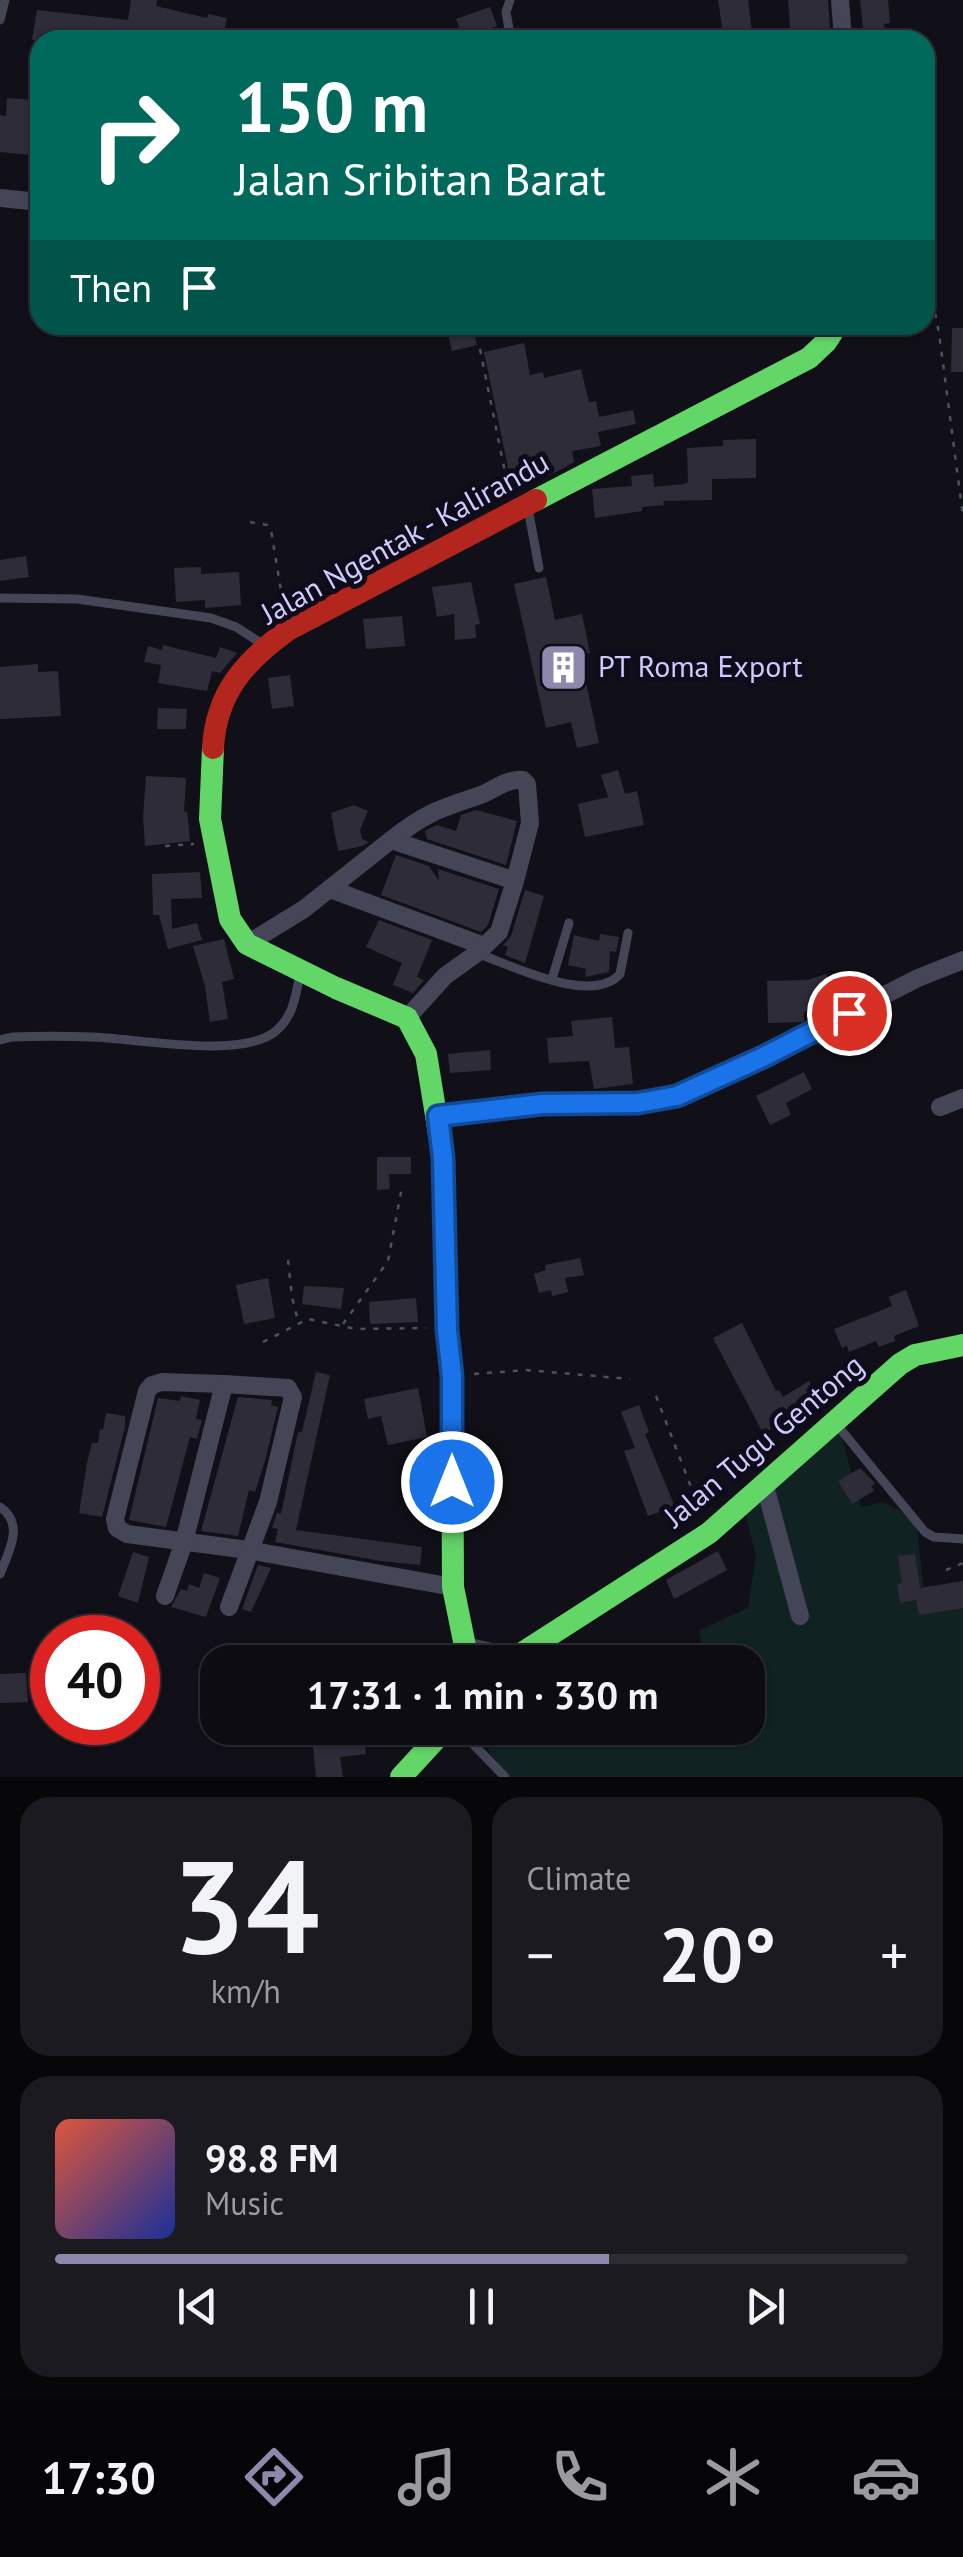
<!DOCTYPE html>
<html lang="en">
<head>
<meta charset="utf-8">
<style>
  :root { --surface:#0d0c12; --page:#1b1a20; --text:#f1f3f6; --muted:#9a9b9f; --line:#2d2c32; --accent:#8c89ac }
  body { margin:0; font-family:"PT Sans",sans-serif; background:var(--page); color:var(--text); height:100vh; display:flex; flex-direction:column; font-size:38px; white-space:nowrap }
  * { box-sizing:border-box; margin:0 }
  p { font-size:32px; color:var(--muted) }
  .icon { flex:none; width:55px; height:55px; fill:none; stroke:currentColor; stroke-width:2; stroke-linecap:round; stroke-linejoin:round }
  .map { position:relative; height:1777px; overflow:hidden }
  .panel { display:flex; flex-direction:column; gap:20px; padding:20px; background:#07070a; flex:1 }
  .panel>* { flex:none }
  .hud { position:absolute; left:30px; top:30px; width:905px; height:305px; border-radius:30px; box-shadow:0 2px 8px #0004,0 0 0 2px var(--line); background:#00695c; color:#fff; overflow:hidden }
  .speed { position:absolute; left:30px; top:1615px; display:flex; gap:20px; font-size:50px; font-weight:700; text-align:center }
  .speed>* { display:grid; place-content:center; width:130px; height:130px; border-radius:50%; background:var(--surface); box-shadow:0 2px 8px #0004,0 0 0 2px var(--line); line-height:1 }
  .speed .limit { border:15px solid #d22; background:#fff; color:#111 }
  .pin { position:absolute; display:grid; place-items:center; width:85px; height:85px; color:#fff; margin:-42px; border:5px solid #fff; border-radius:50%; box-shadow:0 2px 10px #0007 }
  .me { position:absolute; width:110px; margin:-55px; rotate:0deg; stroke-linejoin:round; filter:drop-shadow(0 0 8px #0008) }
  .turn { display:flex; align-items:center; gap:35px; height:210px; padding:0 40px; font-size:45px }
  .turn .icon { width:130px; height:130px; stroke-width:2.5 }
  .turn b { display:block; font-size:70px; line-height:85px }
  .then { display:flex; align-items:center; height:95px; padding:0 40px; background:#0003; gap:20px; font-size:38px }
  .big { font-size:75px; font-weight:600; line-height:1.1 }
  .panel .card { flex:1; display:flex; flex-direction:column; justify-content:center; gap:15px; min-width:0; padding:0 35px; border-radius:30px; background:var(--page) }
  .panel .dial { align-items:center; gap:0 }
  .dial b { font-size:130px; line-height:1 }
  .song { display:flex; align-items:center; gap:30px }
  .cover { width:120px; height:120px; border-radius:15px; background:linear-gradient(135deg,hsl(10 70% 55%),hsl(230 70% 35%)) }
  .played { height:10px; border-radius:5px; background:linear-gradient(90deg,var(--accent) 65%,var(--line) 65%) }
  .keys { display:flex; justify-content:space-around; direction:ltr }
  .heat { display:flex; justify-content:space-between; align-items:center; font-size:55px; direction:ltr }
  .panel .tiles { flex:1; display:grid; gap:20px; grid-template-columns:1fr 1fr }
  .card:last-child { grid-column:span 2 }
  .trip { position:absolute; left:200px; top:1645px; width:565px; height:100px; border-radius:30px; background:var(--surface); box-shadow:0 2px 8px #0004,0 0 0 2px var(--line); font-weight:600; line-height:100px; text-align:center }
  .menu { display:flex; height:160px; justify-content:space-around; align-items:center; background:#050507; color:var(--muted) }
  .menu .icon { width:70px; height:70px }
  .menu .on { color:var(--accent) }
  .menu b { font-size:45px; color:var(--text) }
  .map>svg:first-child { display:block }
</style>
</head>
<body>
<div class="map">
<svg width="963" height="1777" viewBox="0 0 963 1777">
  <rect width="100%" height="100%" fill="#111018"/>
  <path fill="#102222" d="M839,1428L861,1507L883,1502L916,1518L925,1601L963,1597V1777H503L477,1728H748V1662H706L699,1630L748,1608L756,1556L744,1509Z"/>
  <g fill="#2f2c3a">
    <path d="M131,0H157L156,6L207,18L208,14L227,18L222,40H32L37,10L128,20Z"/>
    <path d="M718,0H748L753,40H724Z"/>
    <path d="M788,0H828L830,29L822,30V40H791Z"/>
    <path d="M860,0H888L890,23L884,24L886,40H855V29L863,28Z"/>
    <path d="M490,7L497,26L463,38L456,19Z"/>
    <path d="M7,98L33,100L30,140L40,141V156L0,152V115L6,116Z"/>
    <path d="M446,325H472L477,345L452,351Z"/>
    <path d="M952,328H963V372H951Z"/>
    <path d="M524,343L530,375L543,372L544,378L581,369L589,402L596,401L599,417L633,410L636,424L598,432L601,446L572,451L574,462L549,476L547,470L510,477L484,352Z"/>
    <path d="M756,439V478L712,479V500L663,501L664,505L642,507V511L595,518L592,489L632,486L631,476L653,474L654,487L684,484L688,482L687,448L723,446V440Z"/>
    <path d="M26,556L29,577L0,581V560Z"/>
    <path d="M201,567V574L239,572L241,605L205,608V600L176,602L174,568Z"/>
    <path d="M546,577L555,620L582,614L590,653L580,655L599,743L577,748L571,722L546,728L514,584Z"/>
    <path d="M471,582L480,624L475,625L476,638L455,640L454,614L437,617L432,587Z"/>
    <path d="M402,616L405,646L366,649L363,619Z"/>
    <path d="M163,645L216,658L220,647L237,653L220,673L212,671L207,691L158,683L161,665L144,662L148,646L162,650Z"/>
    <path d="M38,664V672L58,671L61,716L0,719V667Z"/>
    <path d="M290,675L294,706L272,709L268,678Z"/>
    <path d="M158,708L187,709L186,729H157Z"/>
    <path d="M618,770L625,794L637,791L644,825L585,837L578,804L608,797L601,775Z"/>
    <path d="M146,776L186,778L184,812L187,811L190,841L145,846L143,817Z"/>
    <path d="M354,805L368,811L360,830L362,839L369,842L363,846L338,851L331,813Z"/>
    <path d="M476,810L517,821L506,865L427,839L425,831L437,825L456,831L461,815Z"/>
    <path d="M396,855L429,866L439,881L438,869L499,889L488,925L481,932L381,895Z"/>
    <path d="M200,872L202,898L171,899L172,929L197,923L202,940L168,949L159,915H153L152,874Z"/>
    <path d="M525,890L544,896L525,963L505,955L508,947L503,945L511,936Z"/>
    <path d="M379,920L432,940L417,977L424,980L413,993L393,985L402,963L366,947Z"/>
    <path d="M600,934L619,937L616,952L610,951L609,972L585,977L586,969L568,965L574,935L599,941Z"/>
    <path d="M224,939L234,979L222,982L228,1019L210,1022L205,986L193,946Z"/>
    <path d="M826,974L829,983L836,981L842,999L804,1012V1022L768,1023L767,981L808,980Z"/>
    <path d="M612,1017L615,1048L629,1047L633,1084L594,1089L589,1061L549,1063L547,1038L573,1036L571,1021Z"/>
    <path d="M490,1050L491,1070L450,1073L448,1054Z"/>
    <path d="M804,1072L812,1089L786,1103L791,1115L770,1125L756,1096Z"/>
    <path d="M377,1157H411V1174H389L390,1189L377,1190Z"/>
    <path d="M580,1258L584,1275L565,1278L568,1292L552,1296L551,1290L539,1293L534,1274L546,1270L545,1265Z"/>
    <path d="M268,1278L275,1318L244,1324L236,1285Z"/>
    <path d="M304,1286L344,1288L341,1309L302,1304Z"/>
    <path d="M906,1290L919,1326L894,1336L895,1341L879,1347L876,1341L849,1352L847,1346L842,1348L834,1329L892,1306L889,1297Z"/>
    <path d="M416,1298L418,1322L370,1324L369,1302Z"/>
    <path d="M742,1323L776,1391L779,1390L783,1397L809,1381L822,1404L763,1433L713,1338Z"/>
    <path d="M316,1372L330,1375L296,1530L422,1547L420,1565L381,1561L275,1542L278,1529L272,1528L277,1513L281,1514L298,1432H302Z"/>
    <path d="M418,1388L427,1437L388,1445L381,1416L368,1419L364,1399Z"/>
    <path d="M181,1396L200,1400L196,1419L202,1420L197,1439L190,1437L166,1527L129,1520L158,1398L180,1401Z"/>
    <path d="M238,1397L272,1400L271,1405L278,1407L265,1461L255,1492L249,1490L238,1536L201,1531Z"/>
    <path d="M639,1405L649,1432L645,1434L675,1507L648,1516L624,1451L635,1448L621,1412Z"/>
    <path d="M106,1413L125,1416V1427L102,1517L79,1513L87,1463L92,1443H98L100,1429L103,1430Z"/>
    <path d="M860,1468L875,1483L871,1486L874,1491L852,1504L838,1481Z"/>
    <path d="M718,1551L727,1570L674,1599L666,1580Z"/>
    <path d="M133,1552L149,1557L138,1603L118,1596Z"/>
    <path d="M915,1554L920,1588L963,1581V1608L919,1615L916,1600L900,1603L897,1584L902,1583L898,1556Z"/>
    <path d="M258,1565L271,1568L251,1612L242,1609Z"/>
    <path d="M204,1573L220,1578L206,1617L171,1607L181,1589L187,1591L189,1584L199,1588Z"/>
    <path d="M26,1673L28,1702L0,1703V1674Z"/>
    <path d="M347,1728H363L366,1754L340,1757L343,1777H316L313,1746L349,1742Z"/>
  </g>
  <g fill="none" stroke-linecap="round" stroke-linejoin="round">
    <g stroke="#475560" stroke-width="2.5" stroke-dasharray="5 8" stroke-linecap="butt">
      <path d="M925,305L935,313L939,333L963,516"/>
      <path d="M480,349L509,492"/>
      <path d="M250,522L267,525L271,530L284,609"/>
      <path d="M165,846L194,844"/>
      <path d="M288,1260L292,1297L298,1321"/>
      <path d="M343,1324L388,1261L402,1187"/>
      <path d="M263,1342L308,1319L356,1329L426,1328"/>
      <path d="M474,1374L526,1370L630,1379"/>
      <path d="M656,1396L701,1513"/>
      <path d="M946,1570L963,1563"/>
    </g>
    <g stroke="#454558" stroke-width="9">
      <path d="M510,0L506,12L511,40"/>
      <path d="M0,20L5,0"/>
      <path d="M528,508L539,568"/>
      <path d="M0,598L77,599L211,618L236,627L264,645"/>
      <path d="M477,953C510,965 592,1006 620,974L628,933"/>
      <path d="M552,979L569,923"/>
      <path d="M0,1040L12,1037C39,1036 65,1036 91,1037C136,1038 241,1060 276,1031C294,1015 295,997 300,975"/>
      <path d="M837,1425L925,1532L934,1537L963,1539"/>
      <path d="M0,1507C25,1524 9,1551 0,1574"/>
      <path d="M451,1728L472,1743L505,1777"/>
    </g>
    <g stroke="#454558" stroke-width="18">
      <path d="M840,0L843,40"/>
      <path d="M0,198L40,202"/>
      <path d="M391,840C424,814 438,809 478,796C493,791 507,778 523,780L527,784L530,823L515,881"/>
      <path d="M330,889L484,946"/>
      <path d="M247,944L304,909L391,840L515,881L499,932L477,953L445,976L407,1018"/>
      <path d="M940,1107L963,1098"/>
      <path d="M438,1116L542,1104L638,1103L677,1096L761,1058L918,978L963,960"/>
      <path d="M224,1384L162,1382L152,1385L147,1391L115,1519L117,1528L127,1534L248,1550L453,1587"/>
      <path d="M765,1486L800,1616"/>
      <path d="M165,1596L184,1542L224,1384L288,1388L293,1397L268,1502L229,1607"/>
      <path d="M465,1646L514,1657"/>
    </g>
    <g stroke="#63d668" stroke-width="22">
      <path d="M536,500L809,358L826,342L837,325"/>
      <path d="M213,748L210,819L230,919L247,944L336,988L407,1018L426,1054L443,1158L447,1330L452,1376L453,1587L465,1646L463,1662"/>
      <path d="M508,1662L709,1533L900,1364L915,1355L963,1345"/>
      <path d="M401,1777L446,1728"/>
    </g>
    <path stroke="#b3261e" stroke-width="22" d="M213,748C216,693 245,661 288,630L536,500"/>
  </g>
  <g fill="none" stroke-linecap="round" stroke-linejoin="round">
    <defs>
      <path id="route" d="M452,1482V1376L447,1330L443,1158L438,1116L542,1104L638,1103L677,1096L761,1058L849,1013"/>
    </defs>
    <use href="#route" stroke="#114b97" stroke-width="25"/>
    <use href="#route" stroke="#1a73e8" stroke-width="18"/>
  </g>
  <defs>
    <symbol id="building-square" viewBox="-11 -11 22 22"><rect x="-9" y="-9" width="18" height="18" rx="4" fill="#8c89ac" stroke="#0e0c1b"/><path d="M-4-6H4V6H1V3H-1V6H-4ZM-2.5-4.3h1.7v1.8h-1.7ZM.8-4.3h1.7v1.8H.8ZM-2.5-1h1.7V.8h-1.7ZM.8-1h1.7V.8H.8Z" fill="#fff"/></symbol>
  </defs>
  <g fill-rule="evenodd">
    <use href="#building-square" x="536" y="640" width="55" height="55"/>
  </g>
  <g text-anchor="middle" stroke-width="10" stroke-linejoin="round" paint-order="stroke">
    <g font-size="30" fill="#cecafc" stroke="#0e0c1b">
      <text transform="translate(405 538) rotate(-29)" y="10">Jalan Ngentak - Kalirandu</text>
      <text transform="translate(764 1441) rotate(-40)" y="10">Jalan Tugu Gentong</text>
    </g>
    <g font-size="30" fill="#cecafc" stroke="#0e0c1b" text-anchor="start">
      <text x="598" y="677">PT Roma Export</text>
    </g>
  </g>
</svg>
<div class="speed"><div class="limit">40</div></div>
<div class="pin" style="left:849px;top:1013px;background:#d93025"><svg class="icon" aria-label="arrive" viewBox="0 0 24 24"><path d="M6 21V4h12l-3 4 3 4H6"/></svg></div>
<svg class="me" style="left:452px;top:1482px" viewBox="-20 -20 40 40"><circle r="17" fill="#1a73e8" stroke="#fff" stroke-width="3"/><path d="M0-11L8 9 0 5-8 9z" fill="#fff"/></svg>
<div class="trip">17:31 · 1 min · 330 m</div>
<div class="hud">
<div class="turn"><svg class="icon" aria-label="right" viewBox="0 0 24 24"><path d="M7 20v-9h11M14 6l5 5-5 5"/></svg><div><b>150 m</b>Jalan Sribitan Barat</div></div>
<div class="then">Then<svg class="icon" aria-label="arrive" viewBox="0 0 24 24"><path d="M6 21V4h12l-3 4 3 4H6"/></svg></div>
</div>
</div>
<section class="panel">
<div class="tiles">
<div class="card dial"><b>34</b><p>km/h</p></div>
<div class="card"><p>Climate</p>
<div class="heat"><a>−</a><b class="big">20°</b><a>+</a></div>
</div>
<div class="card">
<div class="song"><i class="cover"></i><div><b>98.8 FM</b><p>Music</p></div></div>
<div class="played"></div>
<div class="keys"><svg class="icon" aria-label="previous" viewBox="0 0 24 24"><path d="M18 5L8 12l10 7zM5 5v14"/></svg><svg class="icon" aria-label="pause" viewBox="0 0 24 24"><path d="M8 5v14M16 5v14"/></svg><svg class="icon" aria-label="next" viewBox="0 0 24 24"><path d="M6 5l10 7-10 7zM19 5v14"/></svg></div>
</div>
</div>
</section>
<nav class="menu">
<b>17:30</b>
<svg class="icon on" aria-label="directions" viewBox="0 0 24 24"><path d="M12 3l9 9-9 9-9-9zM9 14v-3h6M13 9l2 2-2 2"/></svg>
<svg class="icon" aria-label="music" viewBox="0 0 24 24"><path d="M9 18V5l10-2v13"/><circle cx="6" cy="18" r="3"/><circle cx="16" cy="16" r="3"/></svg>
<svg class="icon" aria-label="phone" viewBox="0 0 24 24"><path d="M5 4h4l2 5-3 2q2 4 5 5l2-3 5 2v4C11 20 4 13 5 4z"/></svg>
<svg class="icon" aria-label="climate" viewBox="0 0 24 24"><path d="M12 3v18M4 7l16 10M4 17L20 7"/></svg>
<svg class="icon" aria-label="car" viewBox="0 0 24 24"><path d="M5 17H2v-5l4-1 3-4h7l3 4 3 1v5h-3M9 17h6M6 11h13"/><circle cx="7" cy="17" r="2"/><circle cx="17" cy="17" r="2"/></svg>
</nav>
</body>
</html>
